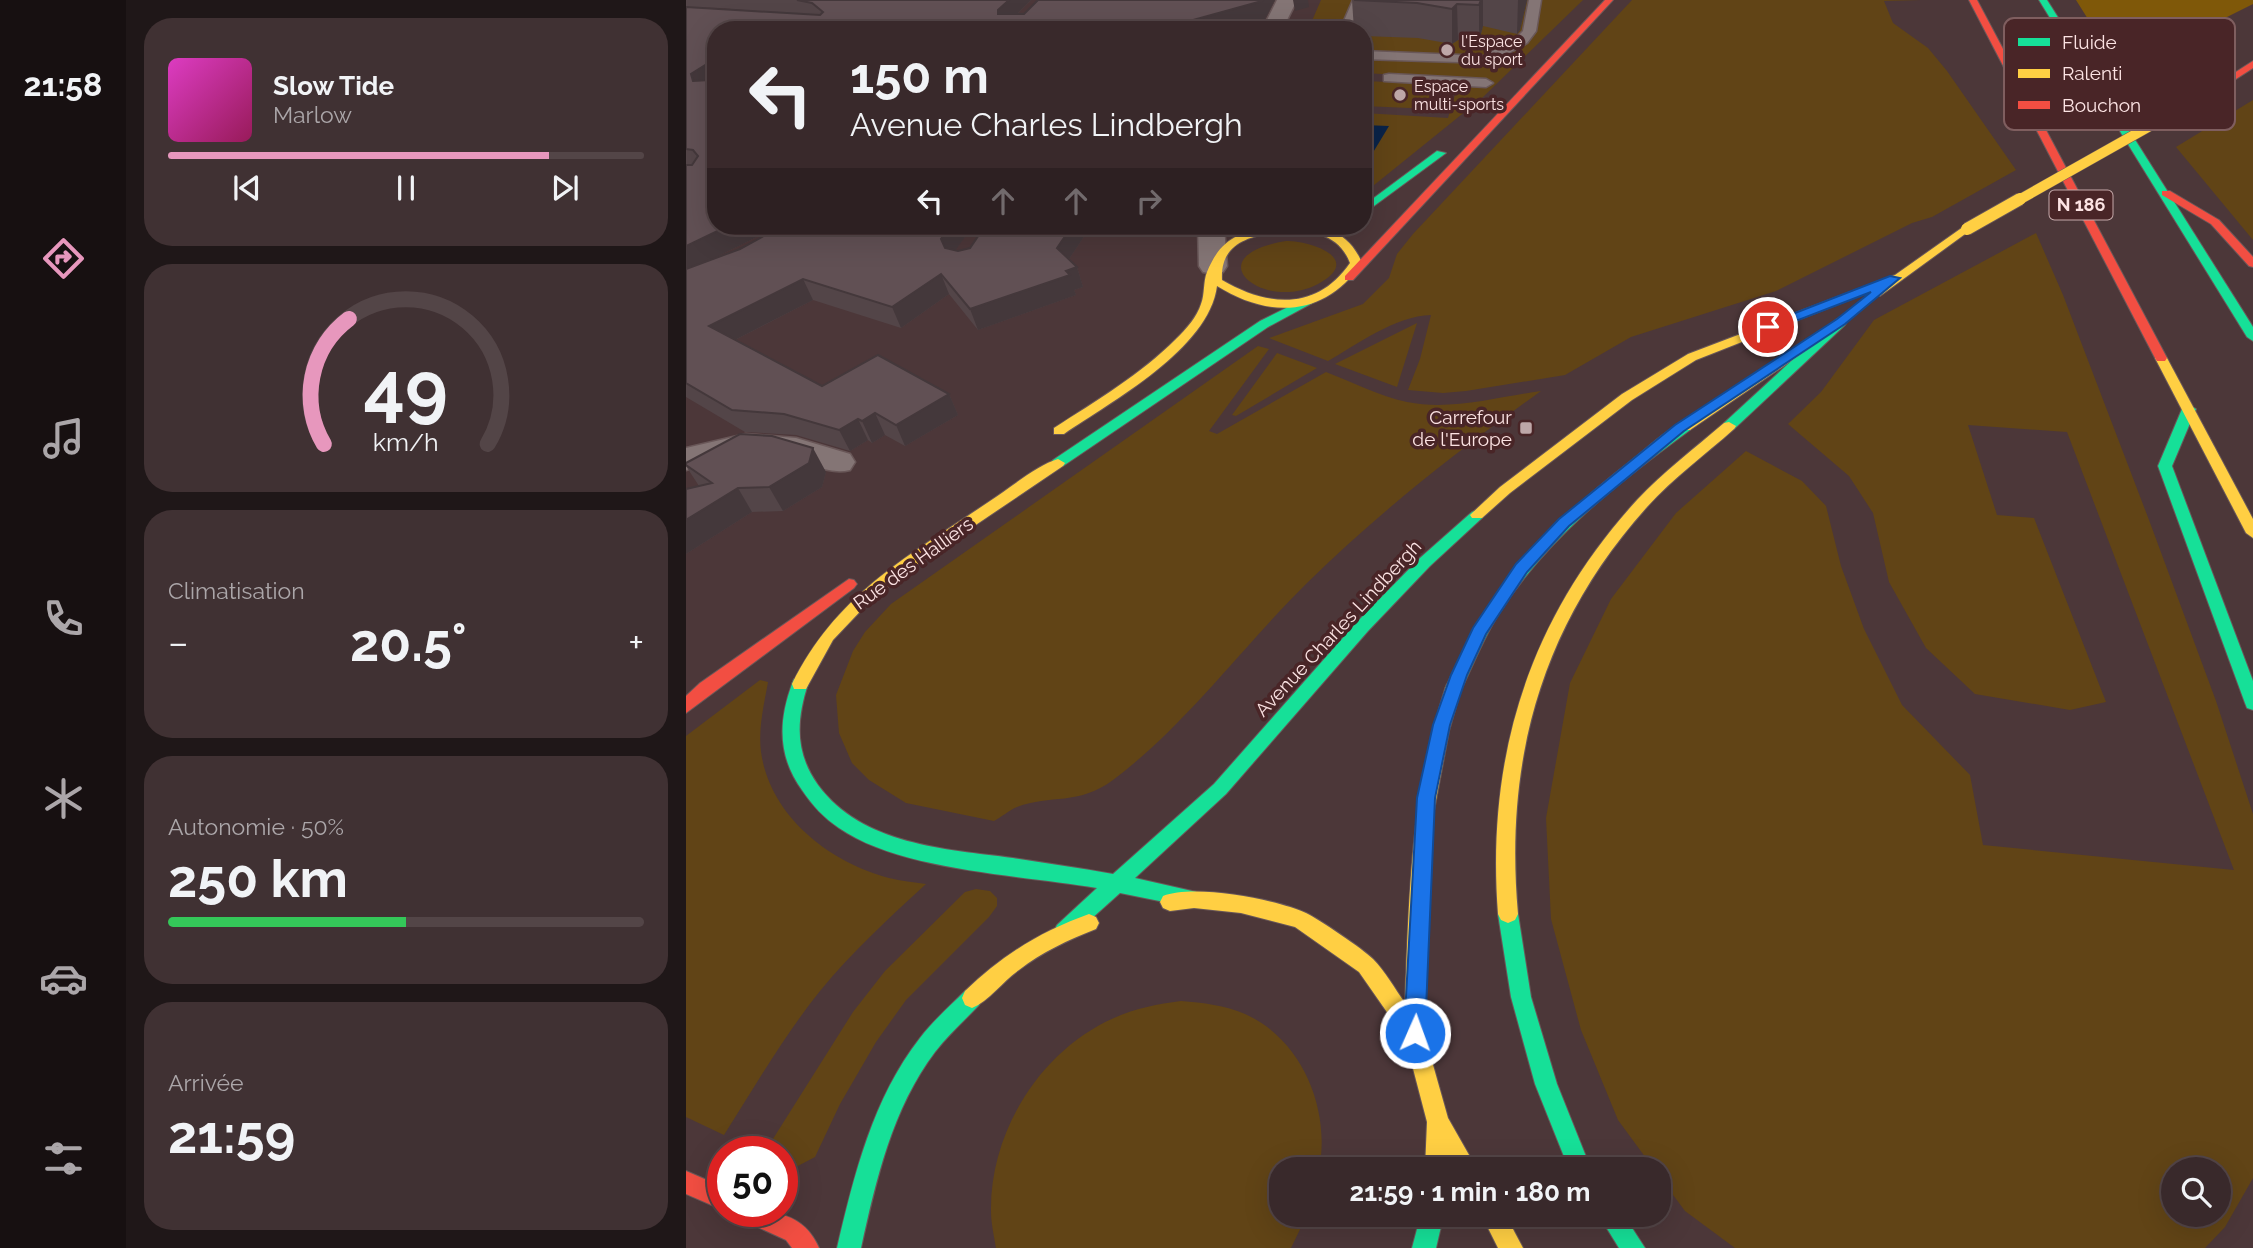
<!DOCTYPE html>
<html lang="fr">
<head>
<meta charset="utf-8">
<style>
  :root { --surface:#39292b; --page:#403133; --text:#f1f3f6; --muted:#aba6a9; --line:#534547; --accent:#e797bd }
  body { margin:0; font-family:Raleway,sans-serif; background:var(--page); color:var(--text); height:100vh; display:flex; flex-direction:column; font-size:26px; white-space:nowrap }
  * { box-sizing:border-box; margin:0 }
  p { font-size:23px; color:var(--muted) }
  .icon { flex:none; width:38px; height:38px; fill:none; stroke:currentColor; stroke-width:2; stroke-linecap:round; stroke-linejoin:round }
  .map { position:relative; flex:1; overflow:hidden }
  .details { display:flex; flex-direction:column; gap:18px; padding:18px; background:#1f1718; width:560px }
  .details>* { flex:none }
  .top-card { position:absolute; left:21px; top:21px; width:665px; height:214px; border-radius:28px; box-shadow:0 7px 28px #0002,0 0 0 2px var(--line); background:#39292b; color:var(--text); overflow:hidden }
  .buttons { position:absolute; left:1475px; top:1157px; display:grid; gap:14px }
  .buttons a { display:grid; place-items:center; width:70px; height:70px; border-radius:50%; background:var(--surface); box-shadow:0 7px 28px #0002,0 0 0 2px var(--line); font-size:35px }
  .speed { position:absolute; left:21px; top:1136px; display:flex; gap:14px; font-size:35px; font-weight:700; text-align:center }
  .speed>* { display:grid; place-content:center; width:91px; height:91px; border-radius:50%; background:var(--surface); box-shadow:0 7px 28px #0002,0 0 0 2px var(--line); line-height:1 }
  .speed .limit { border:10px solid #d22; background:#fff; color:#111 }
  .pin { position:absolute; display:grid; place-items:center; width:60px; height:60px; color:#fff; margin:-30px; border:4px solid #fff; border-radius:50%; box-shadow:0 2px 7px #0007 }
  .me { position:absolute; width:77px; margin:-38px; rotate:2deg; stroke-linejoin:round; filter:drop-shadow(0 0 5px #0008) }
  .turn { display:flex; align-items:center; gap:24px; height:147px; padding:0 28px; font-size:32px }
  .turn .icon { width:91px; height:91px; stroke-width:2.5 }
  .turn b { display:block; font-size:49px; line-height:60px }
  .lanes { display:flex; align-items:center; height:66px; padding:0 28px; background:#0003; justify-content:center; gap:35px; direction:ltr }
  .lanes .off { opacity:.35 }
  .big { font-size:52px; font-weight:700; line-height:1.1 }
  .details .tile { flex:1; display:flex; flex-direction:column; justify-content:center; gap:10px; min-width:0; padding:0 24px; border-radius:28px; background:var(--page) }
  .details .dial { align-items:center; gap:0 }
  .dial svg { height:182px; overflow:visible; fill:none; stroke:var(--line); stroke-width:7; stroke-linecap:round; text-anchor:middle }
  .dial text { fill:var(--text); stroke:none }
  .song { display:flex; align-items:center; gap:21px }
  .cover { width:84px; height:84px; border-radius:10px; background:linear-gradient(135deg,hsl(310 70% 55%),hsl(330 70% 35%)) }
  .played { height:7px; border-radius:4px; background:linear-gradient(90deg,var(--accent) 80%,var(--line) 80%) }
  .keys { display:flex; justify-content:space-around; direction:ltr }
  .heat { display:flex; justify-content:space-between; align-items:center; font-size:38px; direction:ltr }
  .charge { height:10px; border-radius:5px; background:linear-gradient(90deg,#34c759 50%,var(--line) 0) }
  .trip { position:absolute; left:583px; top:1157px; width:402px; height:70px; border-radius:28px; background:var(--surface); box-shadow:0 7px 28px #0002,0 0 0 2px var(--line); font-weight:700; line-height:70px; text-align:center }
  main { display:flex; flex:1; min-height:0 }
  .menu { display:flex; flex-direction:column; width:126px; justify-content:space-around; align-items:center; background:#171011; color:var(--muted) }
  .menu .icon { width:49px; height:49px }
  .menu .on { color:var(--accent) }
  .menu b { font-size:32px; color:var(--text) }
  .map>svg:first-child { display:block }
</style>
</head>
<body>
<main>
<nav class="menu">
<b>21:58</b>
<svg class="icon on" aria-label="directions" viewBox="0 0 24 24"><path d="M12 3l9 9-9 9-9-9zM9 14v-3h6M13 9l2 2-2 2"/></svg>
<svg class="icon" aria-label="music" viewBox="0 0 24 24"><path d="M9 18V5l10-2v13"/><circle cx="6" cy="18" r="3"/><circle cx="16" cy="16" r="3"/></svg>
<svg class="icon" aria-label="phone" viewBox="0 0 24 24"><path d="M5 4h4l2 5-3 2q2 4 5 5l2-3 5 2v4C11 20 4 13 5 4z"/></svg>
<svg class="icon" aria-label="climate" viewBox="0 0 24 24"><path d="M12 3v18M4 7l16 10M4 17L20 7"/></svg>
<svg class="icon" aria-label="car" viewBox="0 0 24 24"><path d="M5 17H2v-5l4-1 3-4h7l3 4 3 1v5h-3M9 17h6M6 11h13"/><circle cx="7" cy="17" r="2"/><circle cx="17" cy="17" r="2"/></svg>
<svg class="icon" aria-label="filters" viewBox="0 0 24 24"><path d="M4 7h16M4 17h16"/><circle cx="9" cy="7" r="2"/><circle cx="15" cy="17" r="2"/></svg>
</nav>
<section class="details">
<div class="tile">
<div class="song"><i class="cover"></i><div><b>Slow Tide</b><p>Marlow</p></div></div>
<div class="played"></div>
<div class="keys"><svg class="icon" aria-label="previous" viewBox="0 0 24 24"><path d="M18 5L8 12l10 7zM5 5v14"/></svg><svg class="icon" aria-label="pause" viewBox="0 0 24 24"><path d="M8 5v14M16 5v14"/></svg><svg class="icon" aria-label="next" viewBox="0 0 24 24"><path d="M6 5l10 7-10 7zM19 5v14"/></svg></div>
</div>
<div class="tile dial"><svg viewBox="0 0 100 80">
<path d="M14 69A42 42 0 1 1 86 69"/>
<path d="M14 69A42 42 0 0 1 25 14" stroke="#e797bd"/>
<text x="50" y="56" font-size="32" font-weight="700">49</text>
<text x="50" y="72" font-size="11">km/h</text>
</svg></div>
<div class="tile"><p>Climatisation</p>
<div class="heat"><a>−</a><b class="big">20.5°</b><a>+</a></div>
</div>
<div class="tile"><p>Autonomie · 50%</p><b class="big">250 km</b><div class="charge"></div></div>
<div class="tile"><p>Arrivée</p><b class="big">21:59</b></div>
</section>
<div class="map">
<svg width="1567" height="1248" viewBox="0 0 1567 1248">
  <rect width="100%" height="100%" fill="#4c3739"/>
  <g fill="#614416" fill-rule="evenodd">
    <path d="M635,0H897L796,98L677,194V113L762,118L774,78L677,73V30H622Z"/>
    <path d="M946,0H1235L1198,1L1207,23L1242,48L1261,71L1330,170L1246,217L1226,223L1090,291L945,337L879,375L780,391L757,393L722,390L734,359L745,315C709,316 672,344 642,361L583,338L677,304L703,278L711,254L727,234Z"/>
    <path d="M677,81L754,84L748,109L677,106Z"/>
    <path d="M1567,100V240L1490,147Z"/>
    <path d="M1350,233L1377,295L1463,520L1530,701L1567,814V1178L1539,1227L1519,1248H1049L999,1211L973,1176V1169H968L932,1120L895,1030L865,919L860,818L884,683L925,599L990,513L1060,451L1116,481L1140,506L1155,566L1178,629L1216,705L1284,775L1297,845L1548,870L1381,432L1282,425L1311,515L1348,518L1420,702L1384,710L1289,694L1240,648L1203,582L1187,513L1163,476L1102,424L1135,392L1188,320ZM1488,1169H1533V1214H1488Z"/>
    <path d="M600,241C626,241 678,259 632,284C577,313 508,256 600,241Z"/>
    <path d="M731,323L711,387L649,364Z"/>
    <path d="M572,346L583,349L523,431L531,434L640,372C666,382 693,396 721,402C765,411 811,397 855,391C773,450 693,512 621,583C556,647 500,725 427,780C392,806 365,794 331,807C323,810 316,817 308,821L220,803L183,780L166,763L153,733L150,695L167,651L179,632L205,604Z"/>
    <path d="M591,353L631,368L550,416L546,415Z"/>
    <path d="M74,680L82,682C78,705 72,728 75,752C84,816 143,862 203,878C215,881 228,882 240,884C203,918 166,952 134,991C98,1036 69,1086 38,1135L0,1117V736Z"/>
    <path d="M290,889L304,891L311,898V906L303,917L220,1000L190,1042L154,1104L129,1157L108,1168L96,1165V1152L80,1150L167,1012L199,971L279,892Z"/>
    <path d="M495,1001C517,1003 539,1005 559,1014C616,1039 645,1110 633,1169H595V1214L621,1215L605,1248H310C308,1236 305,1223 305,1211C304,1131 355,1050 428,1018C450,1008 472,1004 495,1001Z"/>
  </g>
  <path fill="#7f5809" d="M1390,0H1567V4L1537,19L1523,39L1529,59L1454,102Z"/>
  <path fill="#0a2348" d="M677,125L703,126L677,169Z"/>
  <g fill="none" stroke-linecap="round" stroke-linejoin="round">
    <defs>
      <g id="lane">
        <path d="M667,0H679L667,30H654Z"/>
        <path d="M843,0H855L850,31L841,43L805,63L677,59V51L798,56L831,37L837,31Z"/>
        <path d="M703,74L800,79L807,83L800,87L698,81V75Z"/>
      </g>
      <g id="street">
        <path d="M591,0H611L596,30H576Z"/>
        <path d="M512,226H538L541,266L537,272L527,274L517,272L513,266Z"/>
        <path d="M60,434L110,438L164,454L169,462L164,470C139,476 116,458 91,455C59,452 30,462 0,470V448Z"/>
      </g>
      <g id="fast">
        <path d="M1353,0H1361L1567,327V341L1561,337Z"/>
        <path d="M751,151L760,153L677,214V206Z"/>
        <path d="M626,295L630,297V301L582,327L377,466H367L365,463L367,460L574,321Z"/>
        <path d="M1155,318L1161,322L1159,325L1048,429H1038V423L1151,319Z"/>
        <path d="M1503,405L1510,409L1486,466L1567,681V710L1561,708L1559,703L1472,466L1496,409Z"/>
        <path d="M999,423L1006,427L1004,430C933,482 862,537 814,612C797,638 787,666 773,694H761L759,689C805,586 858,528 946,460C962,448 981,428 999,423Z"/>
        <path d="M791,510L796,512L798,515L796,518L744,566L682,631L540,794L449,878L515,893L518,899L515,905L508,908L434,893L385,937L378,940L371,937L368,931L371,925L411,888C336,875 215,871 153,828C138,818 126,805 116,790C92,757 92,722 106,684L108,679H120L122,684C110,721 109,753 132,785C176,845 259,849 327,858C360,863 394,868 427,874L528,784L670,623L734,558L786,512Z"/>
        <path d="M822,905L829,908L832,914L845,997L871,1084L905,1169H883L849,1084L825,997L812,914L815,908Z"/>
        <path d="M286,988L293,991L296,998L293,1005C278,1021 262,1035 249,1052C206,1109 190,1180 175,1248H151C168,1175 187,1098 234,1038C247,1021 264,1006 279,991Z"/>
        <path d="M735,1214H758L750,1248H726Z"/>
        <path d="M912,1214H937L959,1248H933Z"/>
      </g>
      <g id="slow">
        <path d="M587,226C625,226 659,222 676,263C639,317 584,319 531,286C523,349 426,401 378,434H368V428C410,401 455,374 490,339C500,329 511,317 515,304C519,294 517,282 521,272C535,238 552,233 587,226ZM599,230C627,231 653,234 664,263C631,311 582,307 536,280C534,240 567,236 599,230Z"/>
        <path d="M1277,227L1286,229L1194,296H1186L1184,294L1188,290L1010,360L946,400L824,493L796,518H786L784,515L814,487L936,394L1002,354L1209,275Z"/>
        <path d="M1142,326L1148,330L1146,333L1004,430H994V424Z"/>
        <path d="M1475,354L1481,358L1567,519V538L1560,533L1469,358Z"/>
        <path d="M1043,422L1050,426L1048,429C1019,455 987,478 961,507C856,624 818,759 832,914L829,920L822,923L815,920L812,914C800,756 843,618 951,500C977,472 1009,448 1038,423Z"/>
        <path d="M372,459L379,463L377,466L229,566L185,600L147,640L120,689H108L106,684C151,593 223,556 304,501C323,489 351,465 372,459Z"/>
        <path d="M767,683L773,684L775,689L763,731L747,816L742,903L738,1033L762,1118L791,1169H767L762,1159L761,1169H739L741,1122L719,1038L673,972L609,927L555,913L508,908L484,911L477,908L474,902L477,896C508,884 590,899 620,913C634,920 677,949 687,959C699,971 709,989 719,1003C723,893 725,795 759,689L761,684Z"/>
        <path d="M403,914L410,917L413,923L410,929C382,940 356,952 333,970C317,981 303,1001 286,1008L279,1005L276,998L279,991C315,956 355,931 403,914Z"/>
        <path d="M795,1214H819L837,1248H812Z"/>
      </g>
      <g id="jam">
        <path d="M919,0H927L667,280H659V276Z"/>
        <path d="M1283,0H1291L1481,358L1479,361H1471L1469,358Z"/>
        <path d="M1567,61V68L1522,97L1514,95Z"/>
        <path d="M1476,191H1484L1533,220L1567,257V267L1563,266L1525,224L1476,195Z"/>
        <path d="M163,579L168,580L171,584L168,588L0,713V696L14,683Z"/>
        <path d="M0,1171L37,1187V1210L0,1194Z"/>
        <path d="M51,1211C85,1211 117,1211 133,1248H106L100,1240L54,1219Z"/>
      </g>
    </defs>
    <use href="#lane" stroke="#695758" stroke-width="3"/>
    <use href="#street" stroke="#695758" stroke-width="3"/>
    <use href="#fast" stroke="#695758" stroke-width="2"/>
    <use href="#slow" stroke="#695758" stroke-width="2"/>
    <use href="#jam" stroke="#695758" stroke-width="2"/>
    <use href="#lane" fill="#847575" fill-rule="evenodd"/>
    <use href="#street" fill="#847575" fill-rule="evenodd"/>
    <use href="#fast" fill="#16e098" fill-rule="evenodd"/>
    <use href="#slow" fill="#ffcf43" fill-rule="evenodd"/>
    <use href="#jam" fill="#f24e42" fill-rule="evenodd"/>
    <defs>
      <path id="slow-bridge-far1" d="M1331,201L1519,95"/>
      <path id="slow-bridge" d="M1281,229L1334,199"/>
    </defs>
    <use href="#slow-bridge-far1" stroke="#695758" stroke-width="11" stroke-linecap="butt"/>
    <use href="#slow-bridge" stroke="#695758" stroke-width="14" stroke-linecap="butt"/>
    <use href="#slow-bridge-far1" stroke="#ffcf43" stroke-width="10"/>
    <use href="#slow-bridge" stroke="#ffcf43" stroke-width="12"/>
  </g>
  <g fill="#534548" fill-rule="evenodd">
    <path d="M0,0H345L331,14H338L352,0H589L579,19L540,30H30L93,226L24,260L54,249L96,226H287L269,250L272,251L284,248L299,226H405L383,259L391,267L397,287L388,290L390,295L292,330L263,294L215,328L127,300L49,340L136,386L263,394L272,415L219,446L199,435L186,443L182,440L164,451L110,435L59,432L0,397ZM0,7L32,8L99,13Z"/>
    <path d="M666,0H841L834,30L831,34L797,26L793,41L772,40L766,44L732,38L677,36V30H668Z"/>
    <path d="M0,463L140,472L136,487L97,511L66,512L0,554V489L13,486L0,466Z"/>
  </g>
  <g fill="#44383b">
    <path d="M323,0H345L317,28L312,14V10Z"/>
    <path d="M577,0H589L579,19L540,30H471Z"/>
    <path d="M607,0H622L623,7L609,11Z"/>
    <path d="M795,0H797V26L793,41V5Z"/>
    <path d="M832,0H841L834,30L831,34Z"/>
    <path d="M771,4L772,40L766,44V9Z"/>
    <path d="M21,64L30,81H7L5,74Z"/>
    <path d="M42,226H93L0,272V246Z"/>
    <path d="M265,226H287L263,259L255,239Z"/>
    <path d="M386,226H405L377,268L371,248Z"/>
    <path d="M391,267L397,287L388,290L390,295L292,330L284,309Z"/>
    <path d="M255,274L263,294L215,328L206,307Z"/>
    <path d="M117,279L127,300L35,347L23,326Z"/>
    <path d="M263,394L272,415L219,446L210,425Z"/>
    <path d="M189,413L199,435L186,443L176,421Z"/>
    <path d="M172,419L182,440L164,451L153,430Z"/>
    <path d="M127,448L140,472L136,487L97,511L83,487Z"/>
    <path d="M52,488L66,512L0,554V520Z"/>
  </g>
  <g fill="#615054" stroke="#44383b" stroke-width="2" fill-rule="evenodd">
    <path d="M111,0H323L312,10V14H338L352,0H577L576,1L471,30H30V226H42L0,246V165H6L12,156L7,150L0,149V7L134,15L137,12L126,3ZM21,64L23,80L7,81L5,74Z"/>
    <path d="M668,0H795L793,5L771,4L766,9L731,3Z"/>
    <path d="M96,226H265L255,239L259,248L272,251L284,248L299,226H386L371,248L391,267L380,271L384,275L284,309L255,274L206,307L117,279L23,326L136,386L192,355L263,394L210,425L189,413L176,421L172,419L153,430L98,414L46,410L0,383V269L54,249Z"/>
    <path d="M54,434L86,436L127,448L123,463L83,487L52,488L0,520V489L26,483L0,465V463Z"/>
  </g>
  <path fill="#1a73e8" stroke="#114b97" stroke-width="2" d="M1204,276L1214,278L1159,324L998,431L883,526L841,572L800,634L781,675L764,725L749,798L739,1033L736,1040L729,1043L721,1040L718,1033L731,798L747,725L765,675L787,628L830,564L873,519L989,425L1151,319L1185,292L1086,330H1078V325Z"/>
  <g fill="#bea7a8" stroke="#492527" stroke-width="2.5">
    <circle cx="761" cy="50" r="7"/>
    <circle cx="714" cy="95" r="7"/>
    <rect x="833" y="421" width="14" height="14" rx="3.5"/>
  </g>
  <g text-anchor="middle" stroke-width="7" stroke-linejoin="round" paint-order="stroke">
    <g font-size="16" fill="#fce3e3" stroke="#492527" text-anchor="start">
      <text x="775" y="47">l'Espace<tspan x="775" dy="18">du sport</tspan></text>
      <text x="728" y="92">Espace<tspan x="728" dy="18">multi-sports</tspan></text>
    </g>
    <rect fill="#492527" stroke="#c6aaab" stroke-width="2" x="1363.5" y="190.5" width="63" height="29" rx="5"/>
    <g font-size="18" font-weight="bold" fill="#fce3e3">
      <text x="1395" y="211">N 186</text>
    </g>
    <g font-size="19" fill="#fce3e3" stroke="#492527" text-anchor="end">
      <text x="826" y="424">Carrefour<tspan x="826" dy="22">de l'Europe</tspan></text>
    </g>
    <g font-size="19" fill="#fce3e3" stroke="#492527">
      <text transform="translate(227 563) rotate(-36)" y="7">Rue des Halliers</text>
      <text transform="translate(652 628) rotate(-47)" y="7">Avenue Charles Lindbergh</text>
    </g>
  </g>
  <rect x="1318" y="18" width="231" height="112" rx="10" fill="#492527" stroke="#7f5e5f" stroke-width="2"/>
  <rect x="1332" y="38" width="32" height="8" fill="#16e098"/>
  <rect x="1332" y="69" width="32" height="9" fill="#ffcf43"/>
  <rect x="1332" y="101" width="32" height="8" fill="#f24e42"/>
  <g font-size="19" fill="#fce3e3">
    <text x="1376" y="49">Fluide</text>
    <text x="1376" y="80">Ralenti</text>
    <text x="1376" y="112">Bouchon</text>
  </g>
</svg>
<div class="buttons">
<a><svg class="icon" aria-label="search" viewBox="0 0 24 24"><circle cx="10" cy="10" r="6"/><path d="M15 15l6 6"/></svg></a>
</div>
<div class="speed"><div class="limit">50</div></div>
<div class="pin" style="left:1082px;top:327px;background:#d93025"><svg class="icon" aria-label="arrive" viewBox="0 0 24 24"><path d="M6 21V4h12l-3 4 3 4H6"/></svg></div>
<svg class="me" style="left:729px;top:1033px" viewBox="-20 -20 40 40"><circle r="17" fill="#1a73e8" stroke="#fff" stroke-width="3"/><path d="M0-11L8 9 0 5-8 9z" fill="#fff"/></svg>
<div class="trip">21:59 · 1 min · 180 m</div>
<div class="top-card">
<div class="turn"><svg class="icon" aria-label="left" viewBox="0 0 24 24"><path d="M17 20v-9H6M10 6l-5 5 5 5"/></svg><div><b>150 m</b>Avenue Charles Lindbergh</div></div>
<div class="lanes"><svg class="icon" aria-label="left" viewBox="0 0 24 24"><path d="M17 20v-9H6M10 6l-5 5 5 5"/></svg><svg class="icon off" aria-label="ahead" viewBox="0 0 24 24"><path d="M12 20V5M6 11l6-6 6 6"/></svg><svg class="icon off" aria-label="ahead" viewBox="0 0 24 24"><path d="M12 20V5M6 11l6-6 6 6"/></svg><svg class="icon off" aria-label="right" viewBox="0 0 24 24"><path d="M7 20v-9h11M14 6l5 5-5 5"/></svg></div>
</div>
</div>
</main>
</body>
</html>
